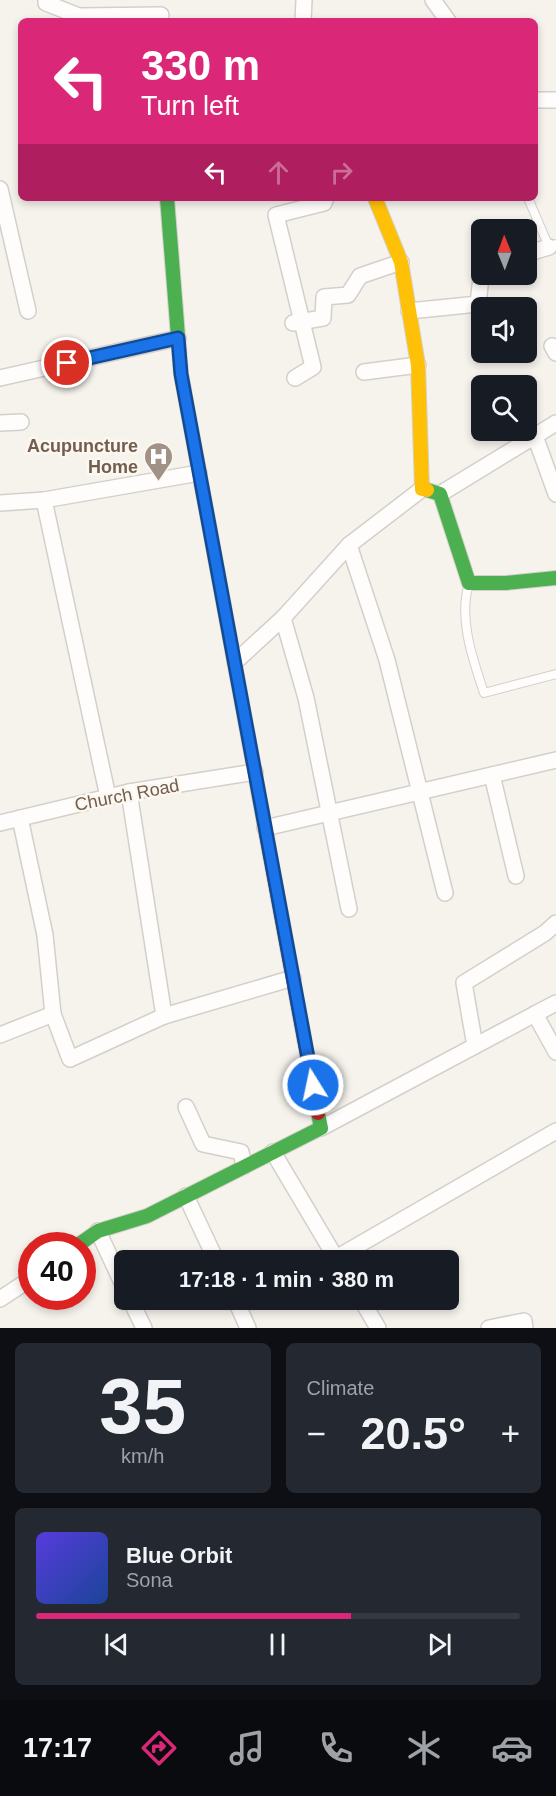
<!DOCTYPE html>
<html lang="en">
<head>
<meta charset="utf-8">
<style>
  :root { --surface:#171b24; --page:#242831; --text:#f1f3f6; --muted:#9ea1a6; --line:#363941; --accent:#db2777 }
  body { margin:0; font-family:Arial,sans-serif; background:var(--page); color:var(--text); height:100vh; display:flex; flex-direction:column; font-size:22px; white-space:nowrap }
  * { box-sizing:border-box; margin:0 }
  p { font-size:20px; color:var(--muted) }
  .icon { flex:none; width:33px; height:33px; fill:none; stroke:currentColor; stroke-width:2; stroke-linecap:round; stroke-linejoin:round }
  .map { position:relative; height:1328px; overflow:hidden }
  .side { display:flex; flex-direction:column; gap:15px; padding:15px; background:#0d0f14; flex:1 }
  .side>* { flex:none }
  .banner { position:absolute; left:18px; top:18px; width:520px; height:183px; border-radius:9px; box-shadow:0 3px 9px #0003; background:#db2777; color:#fff; overflow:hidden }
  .needle { width:39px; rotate:359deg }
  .buttons { position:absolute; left:471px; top:219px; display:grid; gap:12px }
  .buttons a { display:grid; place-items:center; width:66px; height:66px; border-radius:9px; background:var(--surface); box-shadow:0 3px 9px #0003; font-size:30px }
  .speed { position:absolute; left:18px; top:1232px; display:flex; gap:12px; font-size:30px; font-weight:700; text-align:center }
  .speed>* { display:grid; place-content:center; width:78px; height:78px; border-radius:50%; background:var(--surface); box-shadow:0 3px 9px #0003; line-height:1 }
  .speed .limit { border:9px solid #d22; background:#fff; color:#111 }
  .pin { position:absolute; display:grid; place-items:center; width:51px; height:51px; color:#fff; margin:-26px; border:3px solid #fff; border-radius:50%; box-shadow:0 2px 6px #0007 }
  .me { position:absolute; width:66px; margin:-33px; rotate:350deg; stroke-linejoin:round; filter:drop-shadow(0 0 4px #0008) }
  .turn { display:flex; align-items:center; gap:21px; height:126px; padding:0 24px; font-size:27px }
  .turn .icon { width:78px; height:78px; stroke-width:2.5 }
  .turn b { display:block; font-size:42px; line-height:51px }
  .lanes { display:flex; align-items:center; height:57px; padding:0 24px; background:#0003; justify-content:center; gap:30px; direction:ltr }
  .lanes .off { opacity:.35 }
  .big { font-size:45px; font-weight:600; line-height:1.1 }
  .side .card { flex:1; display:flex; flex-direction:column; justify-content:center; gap:9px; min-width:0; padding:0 21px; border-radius:9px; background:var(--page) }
  .side .dial { align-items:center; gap:0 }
  .dial b { font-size:78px; line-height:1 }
  .song { display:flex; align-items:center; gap:18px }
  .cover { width:72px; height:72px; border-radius:9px; background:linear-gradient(135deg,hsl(250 70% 55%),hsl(220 70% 35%)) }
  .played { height:6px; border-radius:3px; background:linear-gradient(90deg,var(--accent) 65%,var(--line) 65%) }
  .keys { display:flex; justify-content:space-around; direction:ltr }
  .heat { display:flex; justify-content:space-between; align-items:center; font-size:33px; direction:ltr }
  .side .tiles { flex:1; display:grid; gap:15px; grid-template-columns:1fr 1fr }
  .card:last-child { grid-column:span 2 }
  .trip { position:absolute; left:114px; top:1250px; width:345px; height:60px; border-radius:9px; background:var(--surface); box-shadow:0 3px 9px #0003; font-weight:600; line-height:60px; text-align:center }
  .tab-bar { display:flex; height:96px; justify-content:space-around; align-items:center; background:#090b0e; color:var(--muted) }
  .tab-bar .icon { width:42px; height:42px }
  .tab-bar .selected { color:var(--accent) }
  .tab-bar b { font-size:27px; color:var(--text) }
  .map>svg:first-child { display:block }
</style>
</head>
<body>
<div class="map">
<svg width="556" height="1328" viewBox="0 0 556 1328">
  <rect width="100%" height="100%" fill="#f6f3ed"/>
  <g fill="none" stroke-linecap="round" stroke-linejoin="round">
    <defs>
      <g id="lane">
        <path d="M528,198L549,247L556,244"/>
        <path d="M469,584C458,618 473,660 484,693L556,674"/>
      </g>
      <g id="street">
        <path d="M46,0V3L79,16L161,15"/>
        <path d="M433,0L448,21"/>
        <path d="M303,21L304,0"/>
        <path d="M536,100H556"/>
        <path d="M0,189L28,311"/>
        <path d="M526,254L549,247"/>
        <path d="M409,311L478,304L482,268"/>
        <path d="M293,323L323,318L324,297L348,295L360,276L401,262"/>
        <path d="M552,346L556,353"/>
        <path d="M364,372L418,365"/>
        <path d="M0,378L178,338"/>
        <path d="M295,378L313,367L276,215L324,203L326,198"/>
        <path d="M0,423L21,422"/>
        <path d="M535,436L556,423"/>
        <path d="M440,494L535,436L556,494"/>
        <path d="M44,500L108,797"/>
        <path d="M0,503L44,500L199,473"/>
        <path d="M349,545L387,660L445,893"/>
        <path d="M283,618L306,698L349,909"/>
        <path d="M235,662L283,618L349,545L422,489"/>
        <path d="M492,775L516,876"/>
        <path d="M129,792L164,1016"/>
        <path d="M20,818L45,935L53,1014L70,1059L164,1016L293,978"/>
        <path d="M0,823L129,792L255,772"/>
        <path d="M265,828L556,760"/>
        <path d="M535,1014L556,1003"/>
        <path d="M0,1035L53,1014"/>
        <path d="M475,1046L464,983L545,933L556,923"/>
        <path d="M186,1107L203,1144L241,1152L244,1166"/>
        <path d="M321,1128L535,1014L556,1052"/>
        <path d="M273,1152L337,1260"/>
        <path d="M186,1196L216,1260"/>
        <path d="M98,1231L124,1287"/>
        <path d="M336,1258L556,1131"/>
        <path d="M0,1299L32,1278"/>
        <path d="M130,1299L144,1328"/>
        <path d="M235,1299L248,1328"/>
        <path d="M361,1299L378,1328"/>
        <path d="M489,1328L524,1321L525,1328"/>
      </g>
      <g id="fast">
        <path d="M167,198L181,374L209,525"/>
        <path d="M427,490L440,494L469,583H506L556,578"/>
        <path d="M78,1245L98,1231L147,1216L321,1128L318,1113"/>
      </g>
      <g id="slow">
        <path d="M375,198L401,262L418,365L422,489L427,490"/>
        <path d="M209,525L266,833"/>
      </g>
      <path id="jam" d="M266,833L318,1113"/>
    </defs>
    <use href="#lane" stroke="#d4cfca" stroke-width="10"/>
    <use href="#street" stroke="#d4cfca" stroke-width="18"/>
    <use href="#fast" stroke="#d5d0ca" stroke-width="16"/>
    <use href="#slow" stroke="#d5d0ca" stroke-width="16"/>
    <use href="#jam" stroke="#d5d0ca" stroke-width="16"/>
    <use href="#lane" stroke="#fefdfc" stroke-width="8"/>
    <use href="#street" stroke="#fefdfc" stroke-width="15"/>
    <use href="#fast" stroke="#4caf50" stroke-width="14"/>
    <use href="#slow" stroke="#ffc107" stroke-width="14"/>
    <use href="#jam" stroke="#c62828" stroke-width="14"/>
  </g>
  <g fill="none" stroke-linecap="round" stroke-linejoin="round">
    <defs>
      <path id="route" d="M67,363L178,338L181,374L313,1085"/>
    </defs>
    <use href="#route" stroke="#114b97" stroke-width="15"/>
    <use href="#route" stroke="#1a73e8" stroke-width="10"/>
  </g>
  <defs>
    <symbol id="hospital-pin" viewBox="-11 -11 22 30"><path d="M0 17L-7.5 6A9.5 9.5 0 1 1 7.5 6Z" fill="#a09287" stroke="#fdf8ef"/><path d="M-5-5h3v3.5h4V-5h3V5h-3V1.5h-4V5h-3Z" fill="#fff"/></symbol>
  </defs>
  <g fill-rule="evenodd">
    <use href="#hospital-pin" x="142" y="440" width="33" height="45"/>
  </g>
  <g text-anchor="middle" stroke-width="5" stroke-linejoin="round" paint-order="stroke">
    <g font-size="18" font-weight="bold" fill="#715e50" stroke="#fdf8ef" text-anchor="end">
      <text x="138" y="452">Acupuncture<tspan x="138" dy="21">Home</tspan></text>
    </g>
    <g font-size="18" fill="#715e50" stroke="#fdf8ef">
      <text transform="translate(127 795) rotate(-11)" y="6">Church Road</text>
    </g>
  </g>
</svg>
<div class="buttons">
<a><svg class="needle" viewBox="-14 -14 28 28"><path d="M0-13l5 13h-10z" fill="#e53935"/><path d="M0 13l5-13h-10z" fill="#9ea1a6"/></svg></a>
<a><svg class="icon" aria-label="sound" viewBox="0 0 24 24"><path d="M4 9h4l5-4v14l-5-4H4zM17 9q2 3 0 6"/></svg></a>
<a><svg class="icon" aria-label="search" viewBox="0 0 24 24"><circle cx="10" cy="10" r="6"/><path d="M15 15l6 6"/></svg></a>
</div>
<div class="speed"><div class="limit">40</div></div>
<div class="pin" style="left:67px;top:363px;background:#d93025"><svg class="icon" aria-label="arrive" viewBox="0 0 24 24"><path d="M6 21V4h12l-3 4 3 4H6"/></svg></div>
<svg class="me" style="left:313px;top:1085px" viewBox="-20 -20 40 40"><circle r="17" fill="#1a73e8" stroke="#fff" stroke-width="3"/><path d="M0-11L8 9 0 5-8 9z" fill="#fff"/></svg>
<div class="trip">17:18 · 1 min · 380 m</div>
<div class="banner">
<div class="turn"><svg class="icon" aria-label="left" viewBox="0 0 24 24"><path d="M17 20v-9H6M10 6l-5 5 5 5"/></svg><div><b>330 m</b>Turn left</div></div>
<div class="lanes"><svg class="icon" aria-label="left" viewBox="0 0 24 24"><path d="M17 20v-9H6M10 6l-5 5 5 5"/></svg><svg class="icon off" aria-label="ahead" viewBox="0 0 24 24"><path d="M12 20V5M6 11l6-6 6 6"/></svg><svg class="icon off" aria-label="right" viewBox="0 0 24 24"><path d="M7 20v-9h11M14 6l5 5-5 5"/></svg></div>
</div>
</div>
<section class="side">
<div class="tiles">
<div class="card dial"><b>35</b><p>km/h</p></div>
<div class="card"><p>Climate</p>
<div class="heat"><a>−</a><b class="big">20.5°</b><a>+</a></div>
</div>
<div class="card">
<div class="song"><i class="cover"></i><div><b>Blue Orbit</b><p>Sona</p></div></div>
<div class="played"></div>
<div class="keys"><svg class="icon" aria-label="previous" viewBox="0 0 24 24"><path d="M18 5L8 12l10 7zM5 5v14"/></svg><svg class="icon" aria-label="pause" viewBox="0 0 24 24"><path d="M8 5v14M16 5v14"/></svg><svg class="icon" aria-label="next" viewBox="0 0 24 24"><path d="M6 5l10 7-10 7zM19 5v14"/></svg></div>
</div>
</div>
</section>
<nav class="tab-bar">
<b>17:17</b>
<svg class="icon selected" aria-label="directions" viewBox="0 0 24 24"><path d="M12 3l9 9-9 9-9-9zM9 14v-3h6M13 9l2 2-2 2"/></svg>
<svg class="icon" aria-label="music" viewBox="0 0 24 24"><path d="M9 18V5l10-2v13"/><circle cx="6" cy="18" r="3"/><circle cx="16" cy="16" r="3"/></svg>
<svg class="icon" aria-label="phone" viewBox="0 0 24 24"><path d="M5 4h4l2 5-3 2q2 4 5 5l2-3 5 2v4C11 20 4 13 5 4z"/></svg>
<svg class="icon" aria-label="climate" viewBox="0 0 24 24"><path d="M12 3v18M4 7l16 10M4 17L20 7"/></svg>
<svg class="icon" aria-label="car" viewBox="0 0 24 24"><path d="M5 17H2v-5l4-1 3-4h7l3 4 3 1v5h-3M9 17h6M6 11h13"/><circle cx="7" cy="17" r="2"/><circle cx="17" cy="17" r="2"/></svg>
</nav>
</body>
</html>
